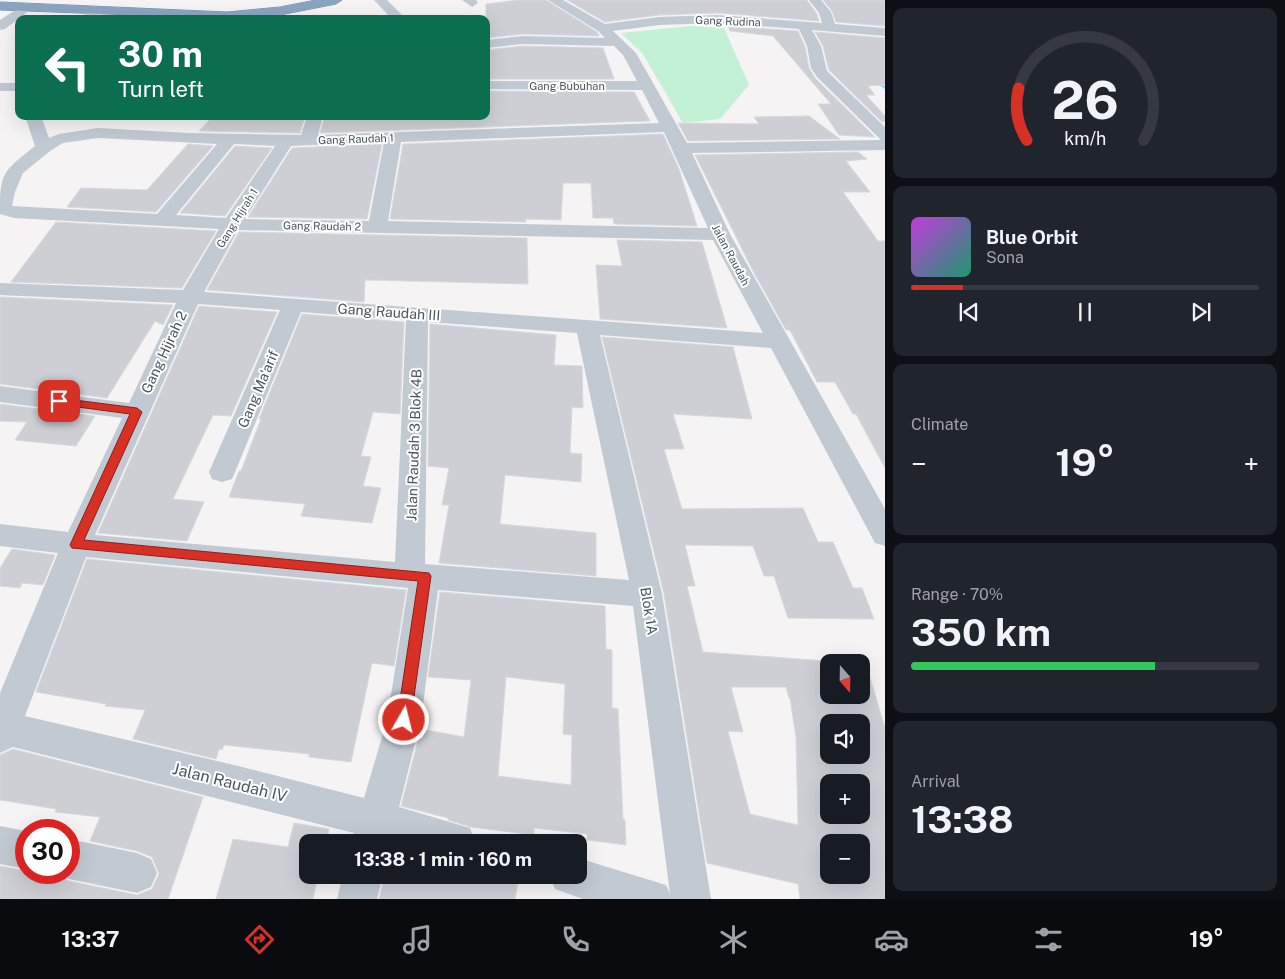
<!DOCTYPE html>
<html lang="en">
<head>
<meta charset="utf-8">
<style>
  :root { --surface:#171b24; --page:#20242c; --text:#f1f3f6; --muted:#9ea1a6; --line:#363941; --accent:#d93025 }
  body { margin:0; font-family:"Public Sans",sans-serif; background:var(--page); color:var(--text); height:100vh; display:flex; flex-direction:column; font-size:19px; white-space:nowrap }
  * { box-sizing:border-box; margin:0 }
  p { font-size:16px; color:var(--muted) }
  .icon { flex:none; width:28px; height:28px; fill:none; stroke:currentColor; stroke-width:2; stroke-linecap:round; stroke-linejoin:round }
  .map { position:relative; flex:1; overflow:hidden }
  .drawer { display:flex; flex-direction:column; gap:8px; padding:8px; background:#0d0f14; width:400px }
  .drawer>* { flex:none }
  .top-card { position:absolute; left:15px; top:15px; width:475px; height:105px; border-radius:10px; box-shadow:0 5px 20px #0002; background:#0b6e4f; color:#fff; overflow:hidden }
  .needle { width:32px; rotate:160deg }
  .controls { position:absolute; left:820px; top:654px; display:grid; gap:10px }
  .controls a { display:grid; place-items:center; width:50px; height:50px; border-radius:10px; background:var(--surface); box-shadow:0 5px 20px #0002; font-size:25px }
  .speed { position:absolute; left:15px; top:819px; display:flex; gap:10px; font-size:25px; font-weight:700; text-align:center }
  .speed>* { display:grid; place-content:center; width:65px; height:65px; border-radius:50%; background:var(--surface); box-shadow:0 5px 20px #0002; line-height:1 }
  .speed .limit { border:8px solid #d22; background:#fff; color:#111 }
  .pin { position:absolute; display:grid; place-items:center; width:42px; height:42px; color:#fff; margin:-21px; border-radius:10px; box-shadow:0 2px 8px #0006 }
  .me { position:absolute; width:55px; margin:-28px; rotate:8deg; stroke-linejoin:round; filter:drop-shadow(0 0 4px #0008) }
  .turn { display:flex; align-items:center; gap:18px; height:105px; padding:0 20px; font-size:22px }
  .turn .icon { width:65px; height:65px; stroke-width:2.5 }
  .turn b { display:block; font-size:35px; line-height:42px }
  .big { font-size:38px; font-weight:700; line-height:1.1 }
  .drawer .widget { flex:1; display:flex; flex-direction:column; justify-content:center; gap:8px; min-width:0; padding:0 18px; border-radius:10px; background:var(--page) }
  .drawer .dial { align-items:center; gap:0 }
  .dial svg { height:130px; overflow:visible; fill:none; stroke:var(--line); stroke-width:7; stroke-linecap:round; text-anchor:middle }
  .dial text { fill:var(--text); stroke:none }
  .song { display:flex; align-items:center; gap:15px }
  .cover { width:60px; height:60px; border-radius:8px; background:linear-gradient(135deg,hsl(290 70% 55%),hsl(160 70% 35%)) }
  .played { height:5px; border-radius:2px; background:linear-gradient(90deg,var(--accent) 15%,var(--line) 15%) }
  .keys { display:flex; justify-content:space-around; direction:ltr }
  .heat { display:flex; justify-content:space-between; align-items:center; font-size:28px; direction:ltr }
  .charge { height:8px; border-radius:4px; background:linear-gradient(90deg,#34c759 70%,var(--line) 0) }
  .trip { position:absolute; left:299px; top:834px; width:288px; height:50px; border-radius:10px; background:var(--surface); box-shadow:0 5px 20px #0002; font-weight:700; line-height:50px; text-align:center }
  .dock { display:flex; height:80px; justify-content:space-around; align-items:center; background:#090b0e; color:var(--muted) }
  .dock .icon { width:35px; height:35px }
  .dock .current { color:var(--accent) }
  .dock b { font-size:22px; color:var(--text) }
  main { display:flex; flex:1; min-height:0 }
  .map>svg:first-child { display:block }
</style>
</head>
<body>
<main>
<div class="map">
<svg width="885" height="899" viewBox="0 0 885 899">
  <rect width="100%" height="100%" fill="#f5f3f3"/>
  <path fill="#c3f1d5" d="M691,26L724,28L749,85L720,119L683,123L643,54L621,33Z"/>
  <g fill="none" stroke-linecap="round" stroke-linejoin="round">
    <path fill="#90daee" fill-rule="evenodd" d="M869,77H873L885,86V89L869,79Z"/>
  </g>
  <g fill="#cdcfd5" stroke="#d7d9de" fill-rule="evenodd">
    <path d="M519,0H546L597,32L599,36L523,34L486,38V4Z"/>
    <path d="M567,0H807L817,14L819,21L717,13L659,15L605,22Z"/>
    <path d="M823,0H885V26L836,22L832,11Z"/>
    <path d="M728,26L798,31L805,47L809,68L815,78L875,137L839,135L818,104H831L773,36L730,31Z"/>
    <path d="M815,32L885,38V85L868,86L875,95H866L885,116V121L882,122L829,70L823,46Z"/>
    <path d="M523,46L603,48L614,79H486V50Z"/>
    <path d="M486,91L634,92L650,121L320,133L325,116H486Z"/>
    <path d="M213,116H305L300,133L199,131Z"/>
    <path d="M809,116L840,139L688,141L678,123L759,124L754,117Z"/>
    <path d="M663,134L679,169L697,226L614,224L613,218H593L591,183H563L561,220L526,219V222L390,219L403,144Z"/>
    <path d="M188,144L213,146L156,212L67,207L81,188L147,190Z"/>
    <path d="M382,144L367,219L248,217L292,148Z"/>
    <path d="M235,146L272,148L225,216L180,213Z"/>
    <path d="M858,152L867,159L846,161L870,192H843L878,241H885V468L856,414H853L835,382H817L790,330H786L753,271L695,155Z"/>
    <path d="M56,222L216,231L182,288L11,282Z"/>
    <path d="M239,232L527,238L528,284L365,280L364,302L207,290Z"/>
    <path d="M617,240L702,242L727,328L600,319L596,265L622,266Z"/>
    <path d="M0,297L173,305L163,325L155,321L107,398L0,384Z"/>
    <path d="M199,306L277,312L231,416L213,415L173,499L204,502L187,541L98,533Z"/>
    <path d="M302,314L404,322L400,414L373,412L361,456L371,457L363,486L381,488L372,523L301,516L305,504L229,497L239,471H241L261,419H259Z"/>
    <path d="M430,324L556,335L554,365L582,366L583,408L572,407L570,453L582,454L581,482L505,475L500,524L596,533V576L439,563L449,505H442L449,468L428,466Z"/>
    <path d="M602,337L733,347L752,419L673,414L684,449H664L682,509L803,508L818,542H833L853,588H862L874,619L788,618L774,576H764L753,546L685,545L695,586H687L703,652L841,662H829V695H861V664H866L885,728V899H800L798,884L707,863L664,594ZM731,687H786L789,698H790L796,737L798,825L750,814L728,731L743,732ZM829,722H861V755H829ZM829,782H861V815H829ZM829,842H861V875H829Z"/>
    <path d="M0,404L95,416L76,446L15,440L27,422L0,421Z"/>
    <path d="M12,549L55,555L43,585L22,583L20,588L0,586V568Z"/>
    <path d="M87,559L406,590L394,666L372,663L351,762L309,757V754L224,745L222,750L219,749L216,759L133,739L145,710L105,706L106,704L36,692Z"/>
    <path d="M440,592L605,606L606,649L612,650V708L618,709L623,819L625,820L626,845L587,840V834L534,828V835L471,827L448,820V818L401,806L421,729L464,737L471,680L428,677ZM506,677L565,684L563,734L572,735L571,785L498,776Z"/>
    <path d="M13,749L203,797L168,899H0V866L26,871V872H53L54,875L69,881L137,895L152,889L159,874L152,857L137,851L90,841L100,817L55,812L56,809L0,800V755Z"/>
    <path d="M294,823L329,829L326,842H308V875H318L313,899H216L233,839L288,847Z"/>
    <path d="M385,875H519L515,899H379Z"/>
  </g>
  <g fill="none" stroke-linecap="round" stroke-linejoin="round">
    <defs>
      <path id="highway" d="M316,0H342L336,4L280,15L240,19L0,10V2L227,12L280,7Z"/>
    </defs>
    <use href="#highway" stroke="#7690ad" stroke-width="1"/>
    <g fill="#c1cad2" fill-rule="evenodd">
      <path d="M374,0H387L406,19H392Z"/>
      <path d="M462,0H476L478,3L472,7Z"/>
      <path d="M548,0H563L605,24L659,17L717,15L822,23L819,13L809,0H821L831,12L835,24L885,28V36L812,30L821,46L827,71L885,127V150L692,153L730,234L885,509V546L875,543L771,348L600,335L662,594L711,899H583L555,889L549,875H578V858L666,885L670,894L633,606L438,590L421,720L399,807L470,828L475,842H352L354,833L13,747L0,753V693L58,553L0,546V524L68,532L122,418L0,402V386L129,403L176,303L0,295V283L183,290L219,229L14,218L0,214C0,171 3,172 35,146L25,116H41L49,138L59,134L98,128L189,133L301,135L307,116H323L318,135L659,123L642,90L486,89V81H637L623,55L614,46L523,44L486,48V40L523,36L605,38L598,31ZM717,23L799,29L807,46L811,68L817,77L881,140L687,143L636,53L613,31L659,25ZM664,132L708,228L388,221L401,142ZM98,138L217,144L157,214L12,206L15,192L23,173L50,151L63,143ZM384,142L369,221L245,219L291,146ZM234,144L275,146L226,218L176,215ZM238,230L713,240L763,333L204,292ZM198,304L280,310L209,472L212,479L222,482L232,479L235,472L301,312L406,320L395,562L95,535ZM428,322L577,333L629,580L425,564ZM86,557L408,588L387,720L364,798L230,764L25,716Z"/>
      <path d="M26,3L32,7L30,10L5,29L0,30V20Z"/>
      <path d="M95,7L101,11L94,19H81L91,8Z"/>
      <path d="M273,8L277,9L285,19H272L267,12Z"/>
      <rect x="0" y="83" width="19" height="8"/>
      <path d="M0,826L26,831V869L0,864Z"/>
      <path d="M69,839L137,853L151,859L157,873L151,887L137,893L69,879L55,873L69,872Z"/>
      <path d="M343,875H383L377,899H337Z"/>
    </g>
    <use href="#highway" fill="#8ba5c1" fill-rule="evenodd"/>
  </g>
  <path fill="#d93025" stroke="#8d1f18" d="M59,398L137,408L142,412L84,540L429,573L431,576L410,725L404,727L399,725L397,720L418,581L72,548L70,545L130,414L55,404L53,401Z"/>
  <g text-anchor="middle" stroke-width="4" stroke-linejoin="round" paint-order="stroke">
    <g font-size="11" fill="#4a5661" stroke="#fff">
      <text transform="translate(728 21) rotate(2)" y="4">Gang Rudina</text>
      <text x="567" y="90">Gang Bubuhan</text>
      <text transform="translate(356 139) rotate(-2)" y="4">Gang Raudah 1</text>
      <text transform="translate(237 218) rotate(-58)" y="4">Gang Hijrah 1</text>
      <text transform="translate(322 226) rotate(1)" y="4">Gang Raudah 2</text>
      <text transform="translate(731 255) rotate(62)" y="4">Jalan Raudah</text>
    </g>
    <g font-size="14" fill="#4a5661" stroke="#fff">
      <text transform="translate(389 312) rotate(4)" y="5">Gang Raudah III</text>
      <text transform="translate(164 352) rotate(-65)" y="5">Gang Hijrah 2</text>
      <text transform="translate(258 389) rotate(-67)" y="5">Gang Ma'arif</text>
      <text transform="translate(414 445) rotate(-88)" y="5">Jalan Raudah 3 Blok 4B</text>
      <text transform="translate(649 611) rotate(81)" y="5">Blok 1A</text>
    </g>
    <g font-size="16" fill="#4a5661" stroke="#fff">
      <text transform="translate(230 782) rotate(14)" y="6">Jalan Raudah IV</text>
    </g>
  </g>
</svg>
<div class="controls">
<a><svg class="needle" viewBox="-14 -14 28 28"><path d="M0-13l5 13h-10z" fill="#e53935"/><path d="M0 13l5-13h-10z" fill="#9ea1a6"/></svg></a>
<a><svg class="icon" aria-label="sound" viewBox="0 0 24 24"><path d="M4 9h4l5-4v14l-5-4H4zM17 9q2 3 0 6"/></svg></a>
<a>+</a>
<a>−</a>
</div>
<div class="speed"><div class="limit">30</div></div>
<div class="pin" style="left:59px;top:401px;background:#d93025"><svg class="icon" aria-label="arrive" viewBox="0 0 24 24"><path d="M6 21V4h12l-3 4 3 4H6"/></svg></div>
<svg class="me" style="left:404px;top:720px" viewBox="-20 -20 40 40"><circle r="17" fill="#d93025" stroke="#fff" stroke-width="3"/><path d="M0-11L8 9 0 5-8 9z" fill="#fff"/></svg>
<div class="trip">13:38 · 1 min · 160 m</div>
<div class="top-card">
<div class="turn"><svg class="icon" aria-label="left" viewBox="0 0 24 24"><path d="M17 20v-9H6M10 6l-5 5 5 5"/></svg><div><b>30 m</b>Turn left</div></div>
</div>
</div>
<section class="drawer">
<div class="widget dial"><svg viewBox="0 0 100 80">
<path d="M14 69A42 42 0 1 1 86 69"/>
<path d="M14 69A42 42 0 0 1 9 37" stroke="#d93025"/>
<text x="50" y="56" font-size="32" font-weight="700">26</text>
<text x="50" y="72" font-size="11">km/h</text>
</svg></div>
<div class="widget">
<div class="song"><i class="cover"></i><div><b>Blue Orbit</b><p>Sona</p></div></div>
<div class="played"></div>
<div class="keys"><svg class="icon" aria-label="previous" viewBox="0 0 24 24"><path d="M18 5L8 12l10 7zM5 5v14"/></svg><svg class="icon" aria-label="pause" viewBox="0 0 24 24"><path d="M8 5v14M16 5v14"/></svg><svg class="icon" aria-label="next" viewBox="0 0 24 24"><path d="M6 5l10 7-10 7zM19 5v14"/></svg></div>
</div>
<div class="widget"><p>Climate</p>
<div class="heat"><a>−</a><b class="big">19°</b><a>+</a></div>
</div>
<div class="widget"><p>Range · 70%</p><b class="big">350 km</b><div class="charge"></div></div>
<div class="widget"><p>Arrival</p><b class="big">13:38</b></div>
</section>
</main>
<nav class="dock">
<b>13:37</b>
<svg class="icon current" aria-label="directions" viewBox="0 0 24 24"><path d="M12 3l9 9-9 9-9-9zM9 14v-3h6M13 9l2 2-2 2"/></svg>
<svg class="icon" aria-label="music" viewBox="0 0 24 24"><path d="M9 18V5l10-2v13"/><circle cx="6" cy="18" r="3"/><circle cx="16" cy="16" r="3"/></svg>
<svg class="icon" aria-label="phone" viewBox="0 0 24 24"><path d="M5 4h4l2 5-3 2q2 4 5 5l2-3 5 2v4C11 20 4 13 5 4z"/></svg>
<svg class="icon" aria-label="climate" viewBox="0 0 24 24"><path d="M12 3v18M4 7l16 10M4 17L20 7"/></svg>
<svg class="icon" aria-label="car" viewBox="0 0 24 24"><path d="M5 17H2v-5l4-1 3-4h7l3 4 3 1v5h-3M9 17h6M6 11h13"/><circle cx="7" cy="17" r="2"/><circle cx="17" cy="17" r="2"/></svg>
<svg class="icon" aria-label="filters" viewBox="0 0 24 24"><path d="M4 7h16M4 17h16"/><circle cx="9" cy="7" r="2"/><circle cx="15" cy="17" r="2"/></svg>
<b>19°</b>
</nav>
</body>
</html>
